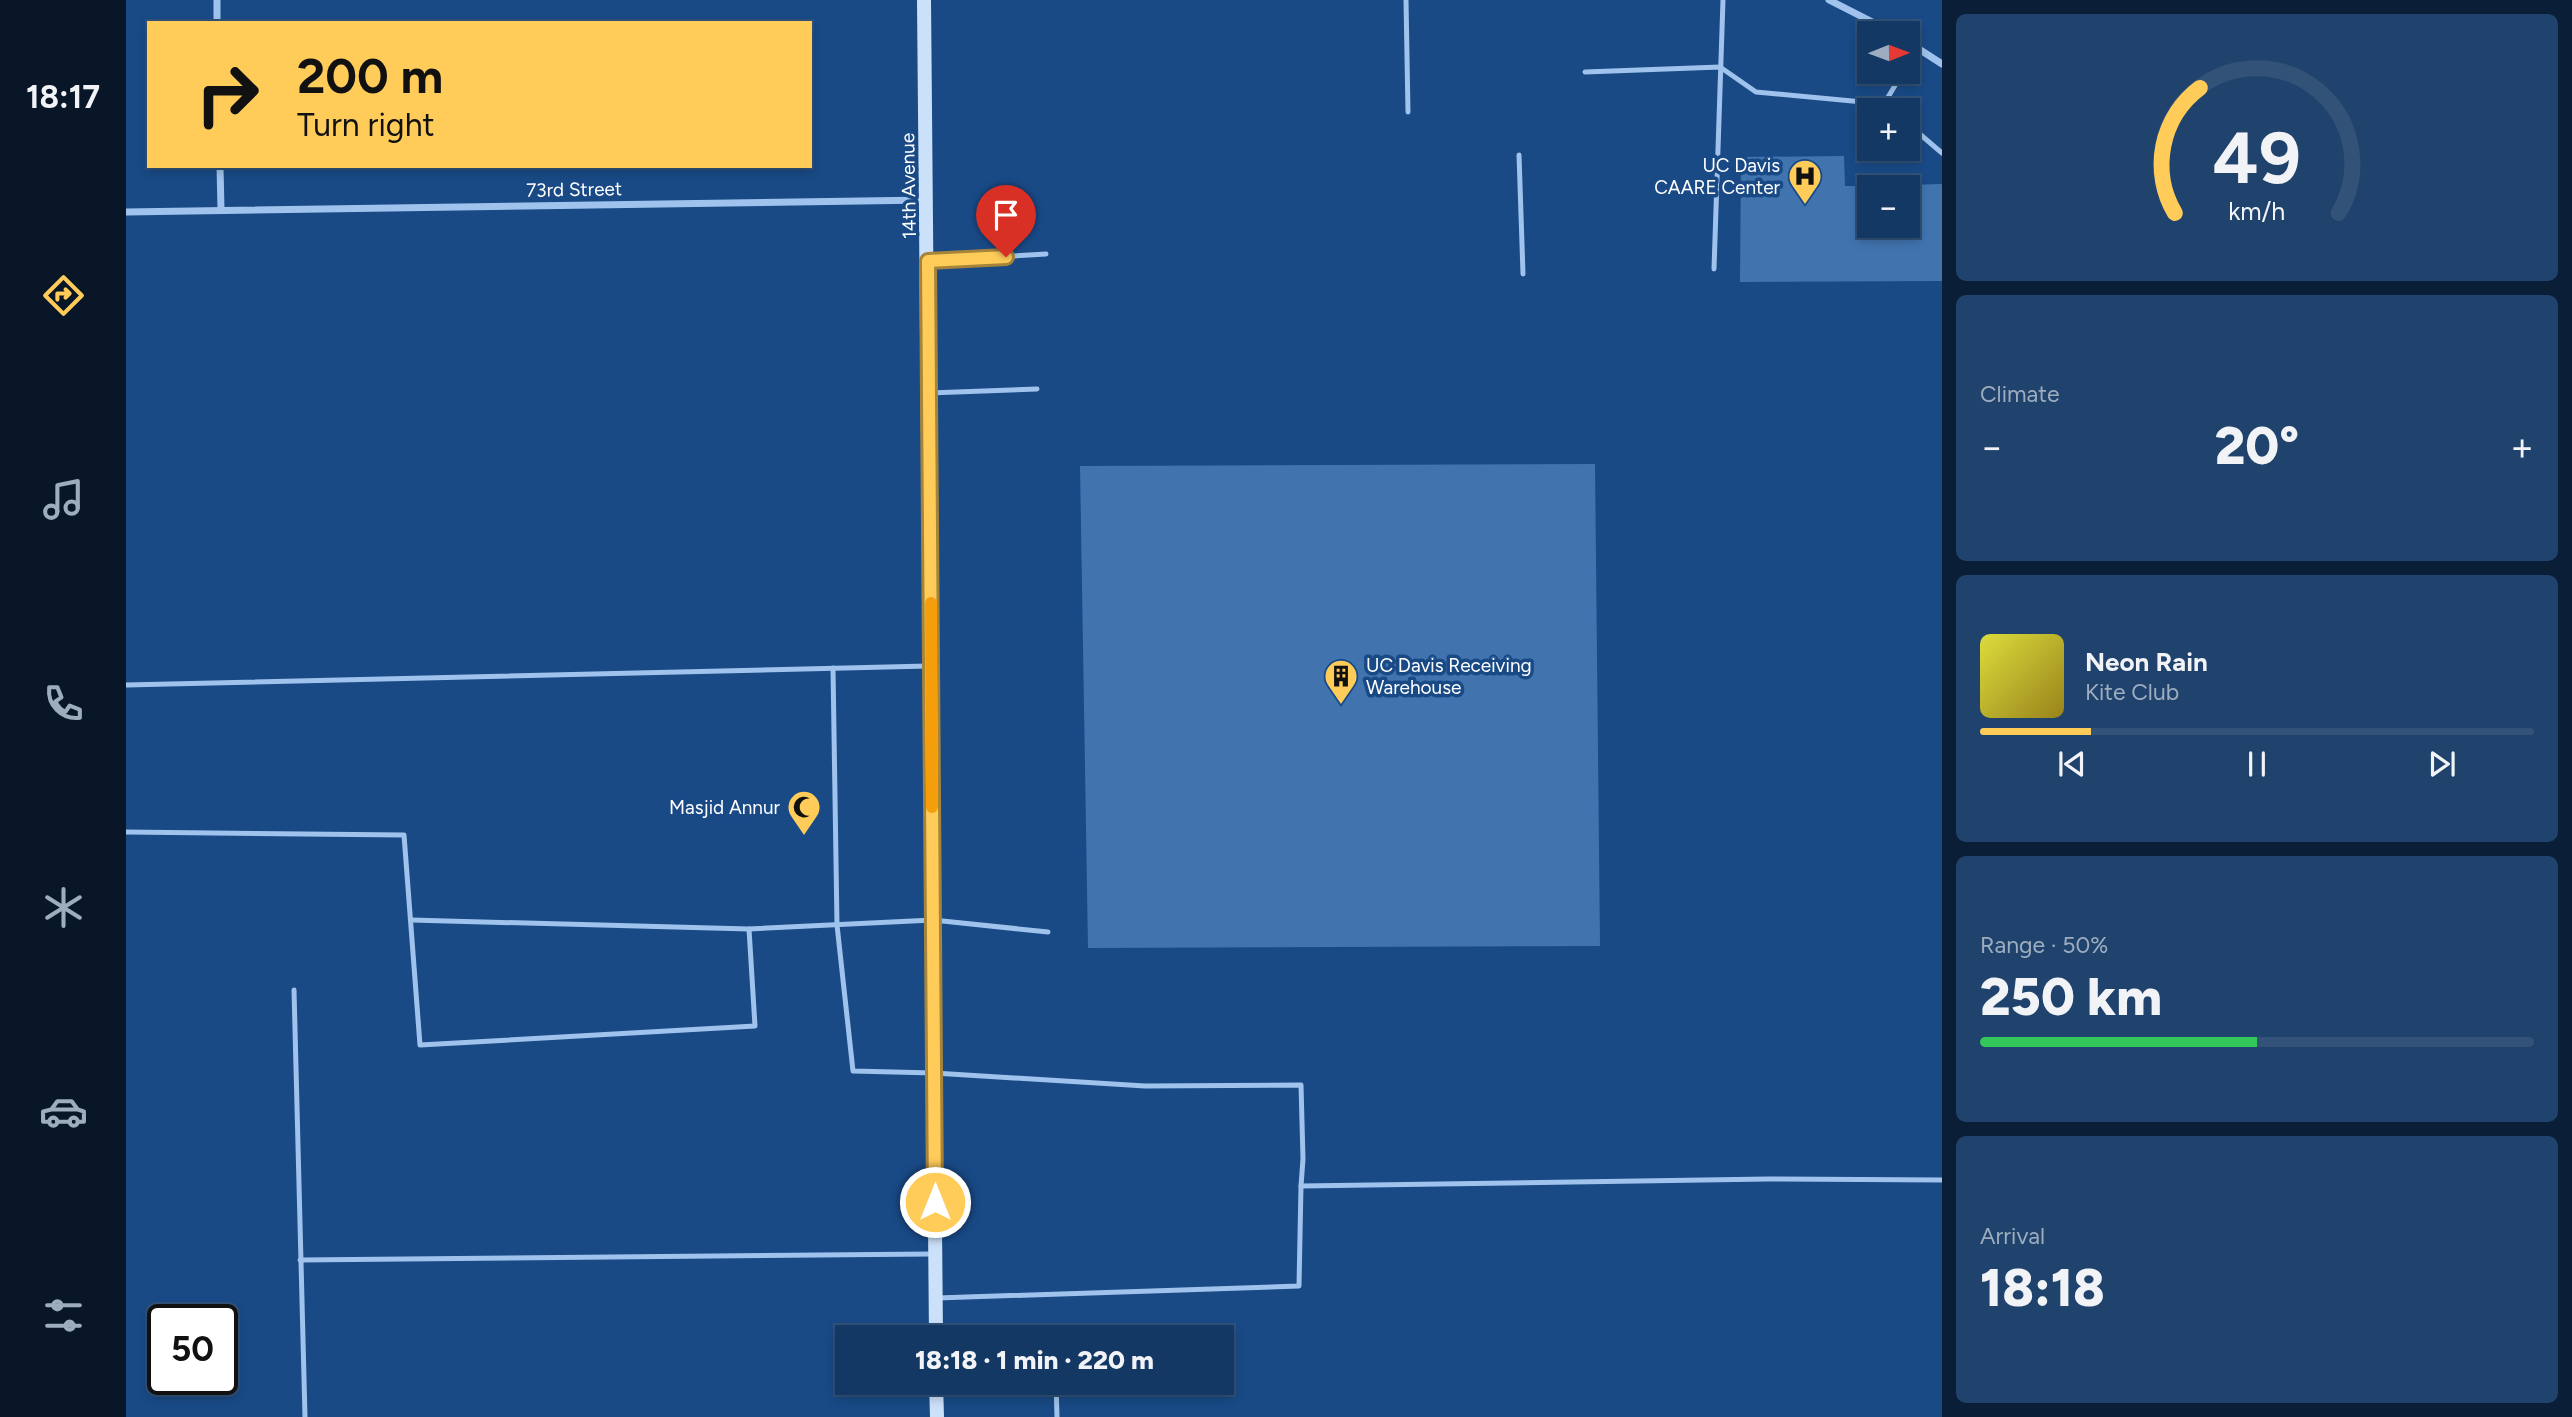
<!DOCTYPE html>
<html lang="en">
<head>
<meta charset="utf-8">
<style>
  :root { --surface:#133864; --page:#20436d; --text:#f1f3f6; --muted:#9dacbf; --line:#325278; --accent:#ffcc5a }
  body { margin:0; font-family:Figtree,sans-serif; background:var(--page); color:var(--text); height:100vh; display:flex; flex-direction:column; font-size:26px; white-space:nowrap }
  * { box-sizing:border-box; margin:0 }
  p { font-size:23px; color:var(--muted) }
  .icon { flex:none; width:38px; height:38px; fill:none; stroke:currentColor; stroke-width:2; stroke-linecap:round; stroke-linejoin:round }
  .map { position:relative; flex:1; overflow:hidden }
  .sheet { display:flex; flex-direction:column; gap:14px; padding:14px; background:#0a1f37; width:630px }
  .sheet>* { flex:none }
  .top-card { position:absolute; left:21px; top:21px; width:665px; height:147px; border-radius:0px; box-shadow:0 4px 10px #0003,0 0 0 2px var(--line); background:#ffcc5a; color:#111; overflow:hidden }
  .needle { width:46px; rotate:89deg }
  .fabs { position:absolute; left:1731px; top:21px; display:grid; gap:14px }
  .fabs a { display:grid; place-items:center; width:63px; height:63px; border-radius:0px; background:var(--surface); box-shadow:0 4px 10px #0003,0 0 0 2px var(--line); font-size:35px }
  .speed { position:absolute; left:21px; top:1304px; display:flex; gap:14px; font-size:35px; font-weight:700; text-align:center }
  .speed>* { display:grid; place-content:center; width:91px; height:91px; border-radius:50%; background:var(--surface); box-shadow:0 4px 10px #0003,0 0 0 2px var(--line); line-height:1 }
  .speed .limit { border:4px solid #111; border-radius:10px; background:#fff; color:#111 }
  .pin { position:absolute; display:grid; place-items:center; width:60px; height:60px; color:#fff; margin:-72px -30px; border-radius:50% 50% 50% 0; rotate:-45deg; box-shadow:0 0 7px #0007 }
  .pin .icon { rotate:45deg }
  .me { position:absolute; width:77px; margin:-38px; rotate:0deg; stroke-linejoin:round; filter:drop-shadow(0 0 5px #0008) }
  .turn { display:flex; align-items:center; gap:24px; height:147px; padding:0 35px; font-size:32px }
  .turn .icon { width:91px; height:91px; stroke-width:2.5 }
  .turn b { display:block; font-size:49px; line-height:60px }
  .big { font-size:52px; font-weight:800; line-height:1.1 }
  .sheet .card { flex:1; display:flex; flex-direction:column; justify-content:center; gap:10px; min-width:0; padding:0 24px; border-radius:10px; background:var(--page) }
  .sheet .dial { align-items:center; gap:0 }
  .dial svg { height:182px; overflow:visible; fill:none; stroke:var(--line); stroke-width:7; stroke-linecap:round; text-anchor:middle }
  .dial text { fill:var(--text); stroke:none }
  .song { display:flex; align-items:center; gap:21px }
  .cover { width:84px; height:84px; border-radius:10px; background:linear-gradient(135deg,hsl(60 70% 55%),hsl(50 70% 35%)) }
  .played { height:7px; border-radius:4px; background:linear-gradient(90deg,var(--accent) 20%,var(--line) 20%) }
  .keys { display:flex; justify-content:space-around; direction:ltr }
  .heat { display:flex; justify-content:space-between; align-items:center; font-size:38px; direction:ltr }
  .charge { height:10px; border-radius:5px; background:linear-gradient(90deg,#34c759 50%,var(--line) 0) }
  .trip { position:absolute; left:709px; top:1325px; width:399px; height:70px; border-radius:0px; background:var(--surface); box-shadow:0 4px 10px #0003,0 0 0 2px var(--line); font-weight:800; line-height:70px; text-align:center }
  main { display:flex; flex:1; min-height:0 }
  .tabs { display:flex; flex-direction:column; width:126px; justify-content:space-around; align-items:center; background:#081628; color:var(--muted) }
  .tabs .icon { width:49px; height:49px }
  .tabs .active { color:var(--accent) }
  .tabs b { font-size:32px; color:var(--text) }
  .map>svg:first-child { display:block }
</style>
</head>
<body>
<main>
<nav class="tabs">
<b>18:17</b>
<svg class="icon active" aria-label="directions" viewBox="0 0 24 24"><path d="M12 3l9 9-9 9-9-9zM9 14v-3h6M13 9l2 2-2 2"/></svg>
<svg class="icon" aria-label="music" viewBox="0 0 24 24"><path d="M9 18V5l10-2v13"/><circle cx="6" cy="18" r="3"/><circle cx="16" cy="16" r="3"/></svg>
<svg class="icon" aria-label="phone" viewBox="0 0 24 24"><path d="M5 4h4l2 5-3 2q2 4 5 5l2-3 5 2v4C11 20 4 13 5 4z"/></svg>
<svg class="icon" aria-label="climate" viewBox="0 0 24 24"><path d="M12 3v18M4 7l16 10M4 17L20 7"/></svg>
<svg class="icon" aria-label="car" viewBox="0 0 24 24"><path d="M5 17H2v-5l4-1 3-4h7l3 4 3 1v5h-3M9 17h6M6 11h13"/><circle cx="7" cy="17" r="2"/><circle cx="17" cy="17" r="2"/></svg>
<svg class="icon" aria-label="filters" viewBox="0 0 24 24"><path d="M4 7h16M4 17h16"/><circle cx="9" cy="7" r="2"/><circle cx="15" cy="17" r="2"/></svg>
</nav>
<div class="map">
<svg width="1816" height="1417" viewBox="0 0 1816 1417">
  <rect width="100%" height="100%" fill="#194a86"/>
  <g fill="#4174af">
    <path d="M1718,156L1719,186H1743V226H1782V185L1816,184V281L1614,282L1615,157Z"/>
    <path d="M1469,464L1474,946L962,948L954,466Z"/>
  </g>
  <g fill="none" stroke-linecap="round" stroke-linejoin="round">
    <g stroke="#9fc3ec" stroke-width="5">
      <path d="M1280,0L1282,112"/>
      <path d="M1782,64L1790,48"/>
      <path d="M1459,72L1594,67L1630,92L1758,104L1765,110"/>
      <path d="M1758,104L1777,72"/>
      <path d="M1782,124L1816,153"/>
      <path d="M1393,155L1397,274"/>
      <path d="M802,261L920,254"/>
      <path d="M1588,269L1597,0"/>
      <path d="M803,393L911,389"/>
      <path d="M707,668L711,925L727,1071L808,1073L1019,1086L1175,1085L1177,1159L1175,1186L1642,1179L1816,1180"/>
      <path d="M0,685L802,666"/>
      <path d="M0,832L278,835L294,1045L629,1026L623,929"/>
      <path d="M285,920L623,929L807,920L922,932"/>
      <path d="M168,990L179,1417"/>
      <path d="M174,1260L806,1254"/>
      <path d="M811,1298L1173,1286L1175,1186"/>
      <path d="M930,1382L931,1417"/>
    </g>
    <g stroke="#9fc3ec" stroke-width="7">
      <path d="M91,0V23"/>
      <path d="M1703,0L1768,33"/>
      <path d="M1782,42L1816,64"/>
      <path d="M94,166L95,210"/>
      <path d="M0,212L801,200"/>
    </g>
    <g stroke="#cbe0f9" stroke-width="14">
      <path d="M798,0L810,1337"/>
      <path d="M810,1382L811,1417"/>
    </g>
  </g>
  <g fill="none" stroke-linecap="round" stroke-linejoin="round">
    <defs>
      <path id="route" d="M809,1202L802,261L880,257"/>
    </defs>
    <use href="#route" stroke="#a6853a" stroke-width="18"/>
    <use href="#route" stroke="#ffcc5a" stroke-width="12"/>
    <path stroke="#f59e0b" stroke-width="12" d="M805,603L806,807"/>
  </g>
  <defs>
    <symbol id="hospital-pin" viewBox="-11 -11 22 30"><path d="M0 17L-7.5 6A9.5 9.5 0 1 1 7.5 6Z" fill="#ffcc5a" stroke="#194a86"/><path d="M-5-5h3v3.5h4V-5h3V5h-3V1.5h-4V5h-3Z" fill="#111"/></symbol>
    <symbol id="building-pin" viewBox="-11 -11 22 30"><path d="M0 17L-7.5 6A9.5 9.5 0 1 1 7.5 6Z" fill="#ffcc5a" stroke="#194a86"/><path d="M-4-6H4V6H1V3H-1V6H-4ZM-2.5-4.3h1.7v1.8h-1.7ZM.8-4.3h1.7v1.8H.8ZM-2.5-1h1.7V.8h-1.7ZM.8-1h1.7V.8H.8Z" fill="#111"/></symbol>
    <symbol id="mosque-pin" viewBox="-11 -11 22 30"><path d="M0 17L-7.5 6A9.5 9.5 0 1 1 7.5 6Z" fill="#ffcc5a" stroke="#194a86"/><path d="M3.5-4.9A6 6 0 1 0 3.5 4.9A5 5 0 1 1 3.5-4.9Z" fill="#111"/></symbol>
  </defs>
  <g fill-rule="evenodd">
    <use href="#hospital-pin" x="1660" y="157" width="38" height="52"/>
    <use href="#building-pin" x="1196" y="657" width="38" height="52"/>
    <use href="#mosque-pin" x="659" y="788" width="38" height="52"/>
  </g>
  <g text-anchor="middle" stroke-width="7" stroke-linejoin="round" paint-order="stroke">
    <g font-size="19" fill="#fff" stroke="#194a86" text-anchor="end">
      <text x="1654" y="172">UC Davis<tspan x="1654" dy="22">CAARE Center</tspan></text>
      <text x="1240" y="672" text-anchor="start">UC Davis Receiving<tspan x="1240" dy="22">Warehouse</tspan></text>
      <text x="654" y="814">Masjid Annur</text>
    </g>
    <g font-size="19" fill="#fff" stroke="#194a86">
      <text transform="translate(782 186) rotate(-91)" y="7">14th Avenue</text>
      <text transform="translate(448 189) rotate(-1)" y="7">73rd Street</text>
    </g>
  </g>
</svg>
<div class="fabs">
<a><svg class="needle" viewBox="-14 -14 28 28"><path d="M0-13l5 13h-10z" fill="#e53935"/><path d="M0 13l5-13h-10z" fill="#9dacbf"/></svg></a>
<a>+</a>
<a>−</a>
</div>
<div class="speed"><div class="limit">50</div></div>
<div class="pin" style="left:880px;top:257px;background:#d93025"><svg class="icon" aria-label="arrive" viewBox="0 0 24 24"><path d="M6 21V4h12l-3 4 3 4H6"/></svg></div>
<svg class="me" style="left:809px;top:1202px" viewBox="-20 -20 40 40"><circle r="17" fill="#ffcc5a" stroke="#fff" stroke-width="3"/><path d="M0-11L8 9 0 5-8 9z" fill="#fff"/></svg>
<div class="trip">18:18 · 1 min · 220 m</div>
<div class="top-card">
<div class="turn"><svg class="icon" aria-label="right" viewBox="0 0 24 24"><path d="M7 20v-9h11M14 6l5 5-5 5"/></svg><div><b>200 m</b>Turn right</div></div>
</div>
</div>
<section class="sheet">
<div class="card dial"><svg viewBox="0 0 100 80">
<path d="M14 69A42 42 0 1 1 86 69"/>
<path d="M14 69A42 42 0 0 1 25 14" stroke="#ffcc5a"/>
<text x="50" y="56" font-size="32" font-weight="700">49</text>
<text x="50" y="72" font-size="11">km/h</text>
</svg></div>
<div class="card"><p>Climate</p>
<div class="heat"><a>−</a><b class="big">20°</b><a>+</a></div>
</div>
<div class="card">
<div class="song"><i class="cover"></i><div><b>Neon Rain</b><p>Kite Club</p></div></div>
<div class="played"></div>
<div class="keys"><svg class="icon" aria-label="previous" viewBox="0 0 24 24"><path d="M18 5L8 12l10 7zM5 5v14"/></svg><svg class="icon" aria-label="pause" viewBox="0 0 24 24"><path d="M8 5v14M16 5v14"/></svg><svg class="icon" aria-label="next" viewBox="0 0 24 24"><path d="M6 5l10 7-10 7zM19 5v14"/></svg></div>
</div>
<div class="card"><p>Range · 50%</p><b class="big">250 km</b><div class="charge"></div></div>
<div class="card"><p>Arrival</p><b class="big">18:18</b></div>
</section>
</main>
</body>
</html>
